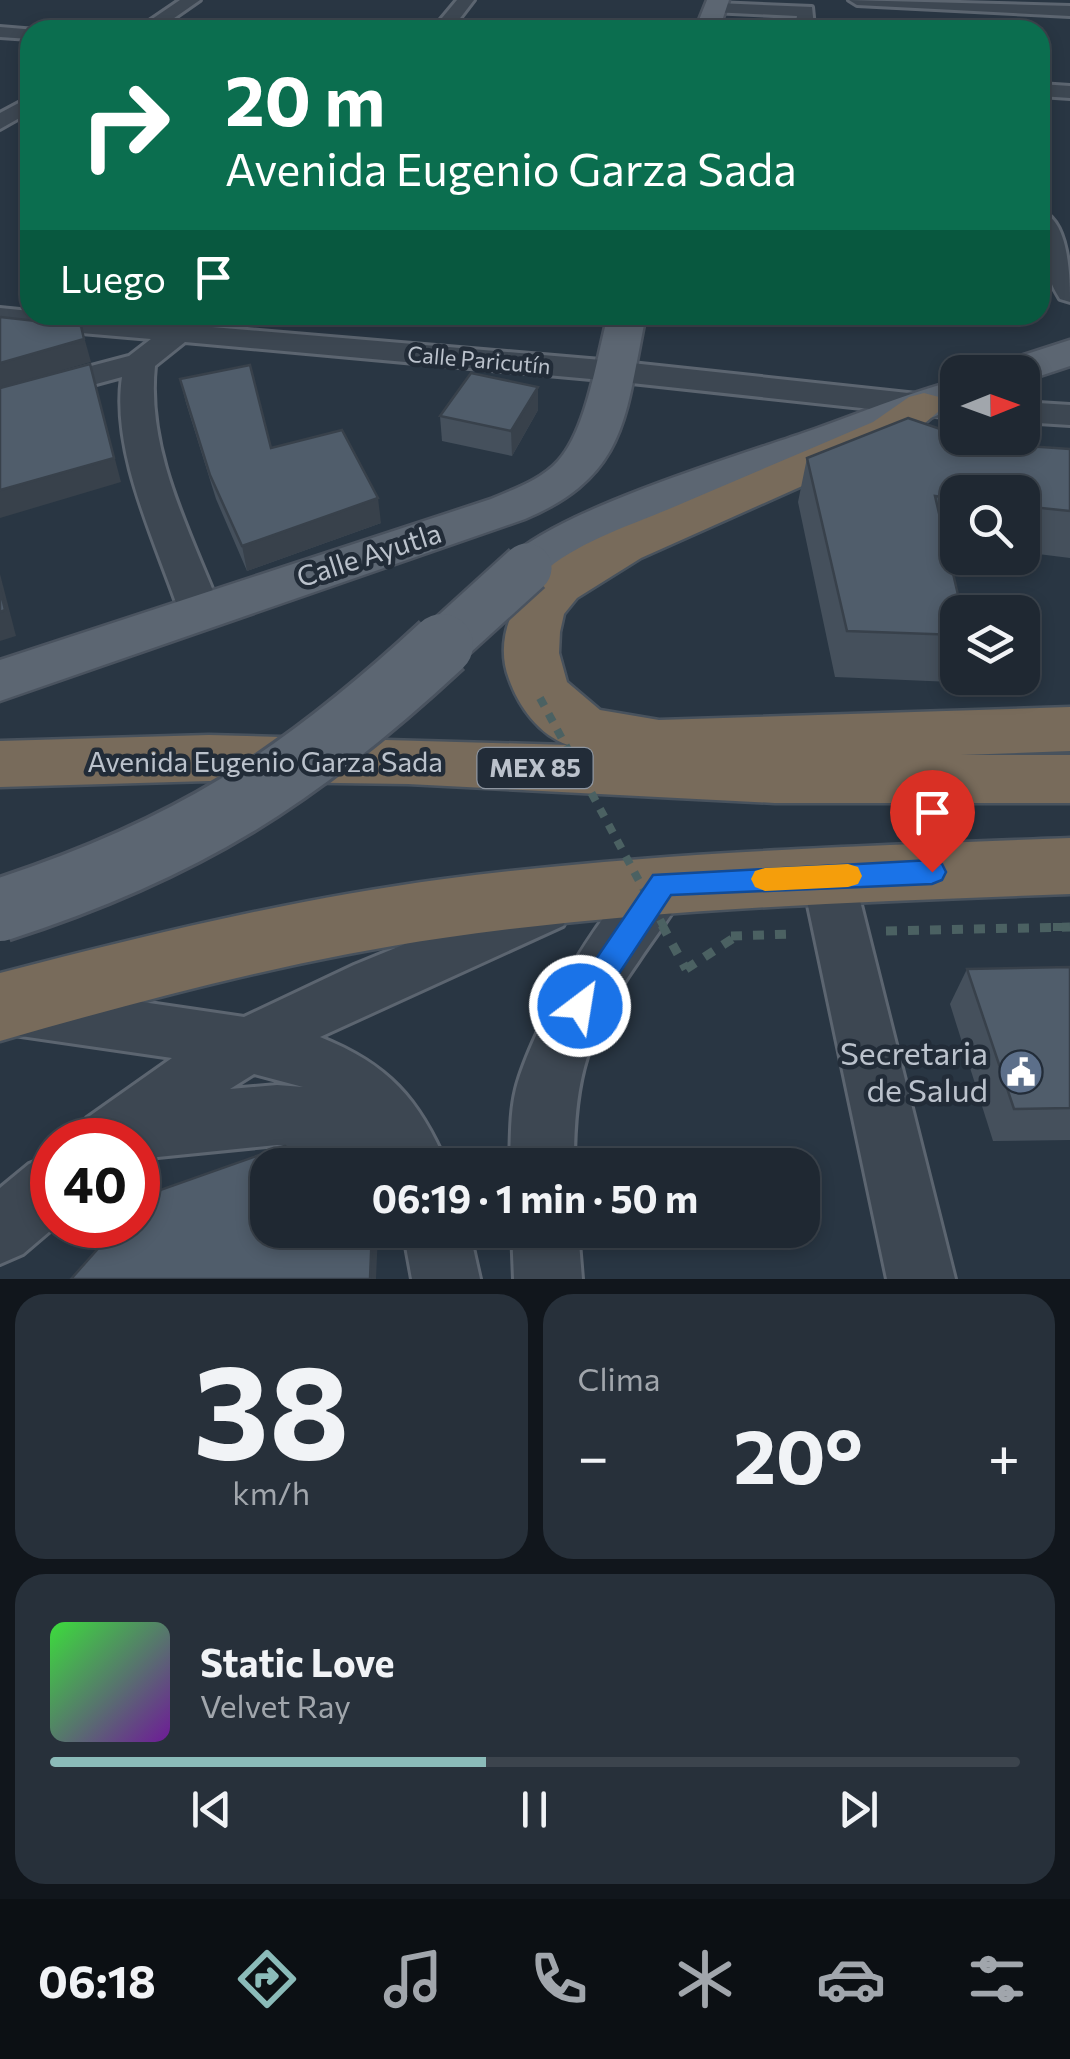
<!DOCTYPE html>
<html lang="es">
<head>
<meta charset="utf-8">
<style>
  :root { --surface:#1f2832; --page:#27303a; --text:#f1f3f6; --muted:#a1a6ac; --line:#3c444d; --accent:#8bbbb9 }
  body { margin:0; font-family:Commissioner,sans-serif; background:var(--page); color:var(--text); height:100vh; display:flex; flex-direction:column; font-size:38px; white-space:nowrap }
  * { box-sizing:border-box; margin:0 }
  p { font-size:32px; color:var(--muted) }
  .icon { flex:none; width:55px; height:55px; fill:none; stroke:currentColor; stroke-width:2; stroke-linecap:round; stroke-linejoin:round }
  .map { position:relative; height:1279px; overflow:hidden }
  .details { display:flex; flex-direction:column; gap:15px; padding:15px; background:#11161c; flex:1 }
  .details>* { flex:none }
  .banner { position:absolute; left:20px; top:20px; width:1030px; height:305px; border-radius:30px; box-shadow:0 5px 15px #0003,0 0 0 2px var(--line); background:#0b6e4f; color:#fff; overflow:hidden }
  .needle { width:65px; rotate:89deg }
  .controls { position:absolute; left:940px; top:355px; display:grid; gap:20px }
  .controls a { display:grid; place-items:center; width:100px; height:100px; border-radius:20px; background:var(--surface); box-shadow:0 5px 15px #0003,0 0 0 2px var(--line); font-size:50px }
  .speed { position:absolute; left:30px; top:1118px; display:flex; gap:20px; font-size:50px; font-weight:700; text-align:center }
  .speed>* { display:grid; place-content:center; width:130px; height:130px; border-radius:50%; background:var(--surface); box-shadow:0 5px 15px #0003,0 0 0 2px var(--line); line-height:1 }
  .speed .limit { border:15px solid #d22; background:#fff; color:#111 }
  .pin { position:absolute; display:grid; place-items:center; width:85px; height:85px; color:#fff; margin:-102px -42px; border-radius:50% 50% 50% 0; rotate:-45deg; box-shadow:0 0 10px #0007 }
  .pin .icon { rotate:45deg }
  .me { position:absolute; width:110px; margin:-55px; rotate:31deg; stroke-linejoin:round; filter:drop-shadow(0 0 8px #0008) }
  .turn { display:flex; align-items:center; gap:35px; height:210px; padding:0 40px; font-size:45px }
  .turn .icon { width:130px; height:130px; stroke-width:2.5 }
  .turn b { display:block; font-size:70px; line-height:85px }
  .then { display:flex; align-items:center; height:95px; padding:0 40px; background:#0003; gap:20px; font-size:38px }
  .big { font-size:75px; font-weight:700; line-height:1.1 }
  .details .card { flex:1; display:flex; flex-direction:column; justify-content:center; gap:15px; min-width:0; padding:0 35px; border-radius:30px; background:var(--page) }
  .details .dial { align-items:center; gap:0 }
  .dial b { font-size:130px; line-height:1 }
  .song { display:flex; align-items:center; gap:30px }
  .cover { width:120px; height:120px; border-radius:15px; background:linear-gradient(135deg,hsl(120 70% 55%),hsl(280 70% 35%)) }
  .played { height:10px; border-radius:5px; background:linear-gradient(90deg,var(--accent) 45%,var(--line) 45%) }
  .keys { display:flex; justify-content:space-around; direction:ltr }
  .heat { display:flex; justify-content:space-between; align-items:center; font-size:55px; direction:ltr }
  .details .tiles { flex:1; display:grid; gap:15px; grid-template-columns:1fr 1fr }
  .card:last-child { grid-column:span 2 }
  .trip { position:absolute; left:250px; top:1148px; width:570px; height:100px; border-radius:30px; background:var(--surface); box-shadow:0 5px 15px #0003,0 0 0 2px var(--line); font-weight:700; line-height:100px; text-align:center }
  .menu { display:flex; height:160px; justify-content:space-around; align-items:center; background:#0c1014; color:var(--muted) }
  .menu .icon { width:70px; height:70px }
  .menu .current { color:var(--accent) }
  .menu b { font-size:45px; color:var(--text) }
  .map>svg:first-child { display:block }
</style>
</head>
<body>
<div class="map">
<svg width="1070" height="1279" viewBox="0 0 1070 1279">
  <rect width="100%" height="100%" fill="#293643"/>
  <g fill="none" stroke-linecap="round" stroke-linejoin="round">
    <defs>
      <g id="minor">
        <path d="M180,0H200L157,30H136Z"/>
        <path d="M457,0H474L451,30H432Z"/>
        <path d="M849,0L1070,6V16L857,5Z"/>
        <path d="M717,3L812,7L814,27L701,30L702,23L708,22H796L797,16L711,12V4Z"/>
        <path d="M0,27L36,30H30V39L0,37Z"/>
        <path d="M1040,84L1070,86V98L1040,96Z"/>
        <path d="M30,97V112L0,129V113Z"/>
        <path d="M1040,211C1069,219 1070,277 1070,302L1060,299C1042,271 1040,243 1040,211Z"/>
        <path d="M0,308L30,311V315L172,323L186,318L200,326L613,361L945,397L957,400L958,413L945,417L613,381L185,342L155,366C146,452 191,533 221,611L215,621L200,625L185,621L179,611C155,540 111,452 122,377L0,410V390L129,356L151,339L0,326Z"/>
        <path d="M1022,402L1070,405V425L1022,422Z"/>
        <path d="M828,855L846,862L854,877L955,1279H887L802,877L810,862Z"/>
        <path d="M663,862L681,868L689,884C675,912 655,936 638,962C587,1035 574,1076 574,1165H510C511,1140 510,1113 516,1089C530,1033 610,881 663,862Z"/>
        <path d="M544,887L563,894L571,910L563,926L320,1037C388,1064 419,1099 447,1165H377L339,1153L277,1145L138,1159V1140H78L87,1118L172,1058L0,1033V981L244,1017L354,965ZM254,1074L303,1087L277,1085L230,1089Z"/>
        <path d="M52,1155V1225H57L23,1254L0,1264V1188L29,1164Z"/>
        <path d="M403,1230H469L480,1279H412Z"/>
        <path d="M512,1230H578L582,1279H514Z"/>
      </g>
      <g id="major">
        <path d="M707,0H729L719,30H695Z"/>
        <path d="M608,315H646C625,414 629,475 525,519L0,701V660L491,499C514,489 541,480 558,461C587,429 597,356 608,315Z"/>
        <path d="M1070,340V366L1022,382V372H993L999,363Z"/>
        <path d="M958,380V408L653,518L575,559L545,580L527,584L509,580L501,568C535,516 741,455 806,432C856,415 906,393 958,380Z"/>
      </g>
      <g id="highway">
        <path d="M924,393L939,397L945,406L905,440L641,558L577,598L564,614L560,632L559,653L567,682L600,710L659,720L1070,707V751L961,755H1070V803H775L408,784L209,781L0,787V741L209,735L568,745C539,735 519,707 509,679C495,642 511,601 540,575C575,543 626,527 669,509C737,480 805,451 873,422L909,397Z"/>
        <path d="M1070,838V894C861,902 650,908 443,938C292,960 146,999 0,1041V973C147,935 293,899 444,879C651,852 861,846 1070,838Z"/>
      </g>
    </defs>
    <use href="#minor" stroke="#5c6570" stroke-width="6"/>
    <use href="#major" stroke="#4a535f" stroke-width="5"/>
    <use href="#highway" stroke="#48525d" stroke-width="5"/>
    <path stroke="#4b6162" stroke-width="8" stroke-dasharray="9 9" stroke-linecap="butt" d="M1053,927H1070"/>
    <g stroke="#4b6162" stroke-width="9" stroke-dasharray="11 11" stroke-linecap="butt">
      <path d="M886,931L1070,927"/>
      <path d="M731,936L794,934"/>
      <path d="M686,969L735,937"/>
    </g>
    <use href="#minor" fill="#3d4752" fill-rule="evenodd"/>
    <use href="#major" fill="#5c6672" fill-rule="evenodd"/>
    <use href="#highway" fill="#786b5b" fill-rule="evenodd"/>
    <defs>
      <path id="major-bridge-far1" d="M439,648L527,568"/>
      <path id="major-bridge" d="M0,910C186,850 299,778 442,645"/>
    </defs>
    <use href="#major-bridge-far1" stroke="#4a535f" stroke-width="54" stroke-linecap="butt"/>
    <use href="#major-bridge" stroke="#4a535f" stroke-width="68" stroke-linecap="butt"/>
    <path stroke="#4b6162" stroke-width="8" stroke-dasharray="9 9" stroke-linecap="butt" d="M540,698L664,927"/>
    <path stroke="#4b6162" stroke-width="9" stroke-dasharray="11 11" stroke-linecap="butt" d="M662,925L686,969"/>
    <use href="#major-bridge-far1" stroke="#5c6672" stroke-width="49"/>
    <use href="#major-bridge" stroke="#5c6672" stroke-width="62"/>
  </g>
  <g fill="#45505c">
    <path d="M180,379L271,448L381,523L247,571L216,499L186,403Z"/>
    <path d="M538,410L512,456L442,441L440,416Z"/>
    <path d="M981,443L1070,449V558L1022,552V492H958V545L946,543L958,612V665L952,682L835,677L798,502L807,458Z"/>
    <path d="M1070,967V1140L993,1141L950,1004L967,969Z"/>
  </g>
  <g fill="#38414b">
    <path d="M81,326L91,362L0,389V363Z"/>
    <path d="M90,364L121,482L0,518V490Z"/>
    <path d="M538,387V410L512,456L511,431Z"/>
    <path d="M378,498L381,523L247,571L242,546Z"/>
    <path d="M0,574L16,636L0,641Z"/>
    <path d="M372,1230H377L378,1233L376,1279H370Z"/>
  </g>
  <g fill="#505d6b" stroke="#38414b" stroke-width="2.5">
    <path d="M0,317L81,326L84,339L0,363Z"/>
    <path d="M90,364L114,458L0,490V388Z"/>
    <path d="M250,365L271,448L342,430L378,498L242,546L210,475L180,379Z"/>
    <path d="M471,373L538,387L511,431L440,416Z"/>
    <path d="M908,418L958,435V438H965L981,443L1070,449V511L1022,506V492H958V499L935,496L962,612H958V635L847,631L807,458Z"/>
    <path d="M0,589L5,610L0,612Z"/>
    <path d="M1070,967V1108L1014,1109L967,969Z"/>
    <path d="M285,1146L310,1165H268V1230H372L370,1279H71L119,1225H138V1204L146,1195Z"/>
  </g>
  <path fill="#1a73e8" stroke="#114b97" stroke-width="2.5" d="M932,860L942,864L946,872L942,880L932,884L671,895L591,1016L580,1020L569,1016L564,1006L653,875Z"/>
  <path fill="#f59e0b" d="M848,864L858,867L862,876L858,884L848,887L765,891L755,887L751,879L755,871L765,868Z"/>
  <defs>
    <symbol id="civic-disc" viewBox="-11 -11 22 22"><circle r="9.5" fill="#5c6f8a" stroke="#222c38"/><path d="M-.6-6.5H3V-4.5H.6V-3L4-1V1h2V6H-6V1h2V-1L-.6-3ZM-1.2 2.5V6h2.4V2.5Z" fill="#fff"/></symbol>
  </defs>
  <g fill-rule="evenodd">
    <use href="#civic-disc" x="996" y="1047" width="50" height="50"/>
  </g>
  <g text-anchor="middle" stroke-width="9" stroke-linejoin="round" paint-order="stroke">
    <g font-size="22" fill="#bbc2cc" stroke="#222c38">
      <text transform="translate(479 360) rotate(5)" y="8">Calle Paricutín</text>
    </g>
    <rect fill="#222c38" stroke="#8d95a0" stroke-width="2.5" x="477.5" y="748" width="115" height="40" rx="8"/>
    <g font-size="25" font-weight="bold" fill="#bbc2cc">
      <text x="535" y="777">MEX 85</text>
    </g>
    <g font-size="28" fill="#bbc2cc" stroke="#222c38">
      <text transform="translate(369 555) rotate(-18)" y="10">Calle Ayutla</text>
      <text x="265" y="772">Avenida Eugenio Garza Sada</text>
    </g>
    <g font-size="32" fill="#bbc2cc" stroke="#222c38" text-anchor="end">
      <text x="988" y="1065">Secretaria<tspan x="988" dy="37">de Salud</tspan></text>
    </g>
  </g>
</svg>
<div class="controls">
<a><svg class="needle" viewBox="-14 -14 28 28"><path d="M0-13l5 13h-10z" fill="#e53935"/><path d="M0 13l5-13h-10z" fill="#a1a6ac"/></svg></a>
<a><svg class="icon" aria-label="search" viewBox="0 0 24 24"><circle cx="10" cy="10" r="6"/><path d="M15 15l6 6"/></svg></a>
<a><svg class="icon" aria-label="layers" viewBox="0 0 24 24"><path d="M12 4l9 5-9 5-9-5zM3 14l9 5 9-5"/></svg></a>
</div>
<div class="speed"><div class="limit">40</div></div>
<div class="pin" style="left:932px;top:872px;background:#d93025"><svg class="icon" aria-label="arrive" viewBox="0 0 24 24"><path d="M6 21V4h12l-3 4 3 4H6"/></svg></div>
<svg class="me" style="left:580px;top:1006px" viewBox="-20 -20 40 40"><circle r="17" fill="#1a73e8" stroke="#fff" stroke-width="3"/><path d="M0-11L8 9 0 5-8 9z" fill="#fff"/></svg>
<div class="trip">06:19 · 1 min · 50 m</div>
<div class="banner">
<div class="turn"><svg class="icon" aria-label="right" viewBox="0 0 24 24"><path d="M7 20v-9h11M14 6l5 5-5 5"/></svg><div><b>20 m</b>Avenida Eugenio Garza Sada</div></div>
<div class="then">Luego<svg class="icon" aria-label="arrive" viewBox="0 0 24 24"><path d="M6 21V4h12l-3 4 3 4H6"/></svg></div>
</div>
</div>
<section class="details">
<div class="tiles">
<div class="card dial"><b>38</b><p>km/h</p></div>
<div class="card"><p>Clima</p>
<div class="heat"><a>−</a><b class="big">20°</b><a>+</a></div>
</div>
<div class="card">
<div class="song"><i class="cover"></i><div><b>Static Love</b><p>Velvet Ray</p></div></div>
<div class="played"></div>
<div class="keys"><svg class="icon" aria-label="previous" viewBox="0 0 24 24"><path d="M18 5L8 12l10 7zM5 5v14"/></svg><svg class="icon" aria-label="pause" viewBox="0 0 24 24"><path d="M8 5v14M16 5v14"/></svg><svg class="icon" aria-label="next" viewBox="0 0 24 24"><path d="M6 5l10 7-10 7zM19 5v14"/></svg></div>
</div>
</div>
</section>
<nav class="menu">
<b>06:18</b>
<svg class="icon current" aria-label="directions" viewBox="0 0 24 24"><path d="M12 3l9 9-9 9-9-9zM9 14v-3h6M13 9l2 2-2 2"/></svg>
<svg class="icon" aria-label="music" viewBox="0 0 24 24"><path d="M9 18V5l10-2v13"/><circle cx="6" cy="18" r="3"/><circle cx="16" cy="16" r="3"/></svg>
<svg class="icon" aria-label="phone" viewBox="0 0 24 24"><path d="M5 4h4l2 5-3 2q2 4 5 5l2-3 5 2v4C11 20 4 13 5 4z"/></svg>
<svg class="icon" aria-label="climate" viewBox="0 0 24 24"><path d="M12 3v18M4 7l16 10M4 17L20 7"/></svg>
<svg class="icon" aria-label="car" viewBox="0 0 24 24"><path d="M5 17H2v-5l4-1 3-4h7l3 4 3 1v5h-3M9 17h6M6 11h13"/><circle cx="7" cy="17" r="2"/><circle cx="17" cy="17" r="2"/></svg>
<svg class="icon" aria-label="filters" viewBox="0 0 24 24"><path d="M4 7h16M4 17h16"/><circle cx="9" cy="7" r="2"/><circle cx="15" cy="17" r="2"/></svg>
</nav>
</body>
</html>
